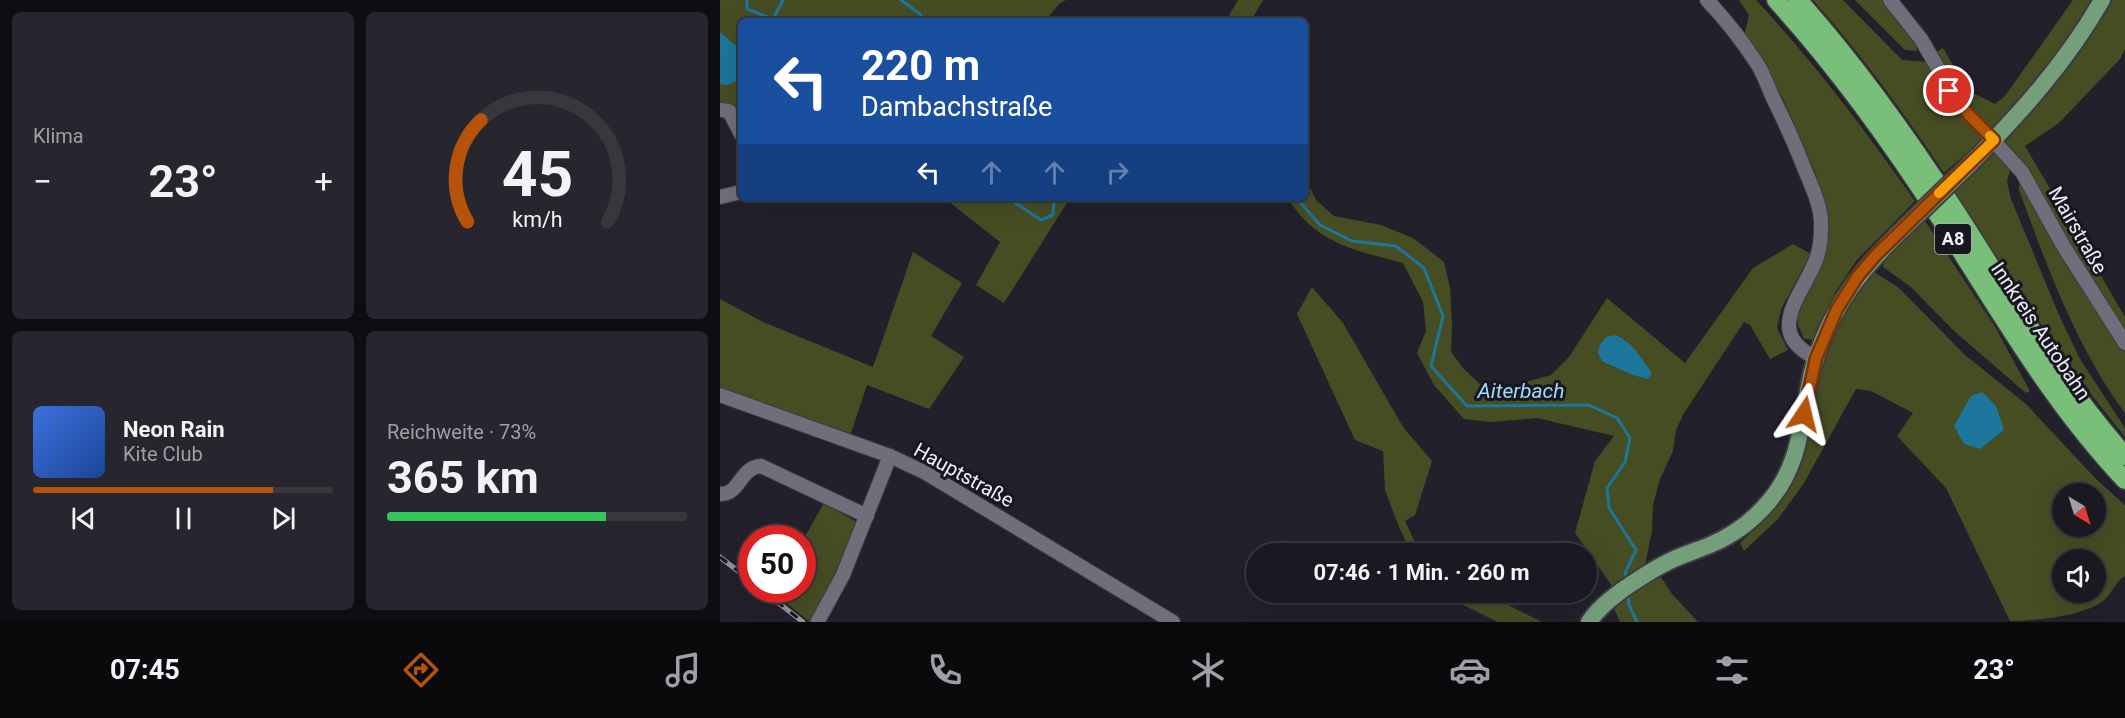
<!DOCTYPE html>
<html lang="de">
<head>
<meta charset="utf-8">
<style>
  :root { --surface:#1a1820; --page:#27252d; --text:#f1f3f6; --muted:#9fa0a5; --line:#38373e; --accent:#b45309 }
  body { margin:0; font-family:Roboto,sans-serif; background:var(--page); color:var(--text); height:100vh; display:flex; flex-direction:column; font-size:22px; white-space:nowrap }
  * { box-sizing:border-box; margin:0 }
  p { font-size:20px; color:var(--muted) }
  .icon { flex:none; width:33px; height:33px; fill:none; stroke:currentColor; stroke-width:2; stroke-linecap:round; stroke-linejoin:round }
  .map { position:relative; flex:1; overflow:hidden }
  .sheet { display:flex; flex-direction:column; gap:12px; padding:12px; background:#0e0d12; width:720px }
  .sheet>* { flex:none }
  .guide { position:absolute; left:18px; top:18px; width:570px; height:183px; border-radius:9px; box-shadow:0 6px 24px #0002,0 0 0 2px var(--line); background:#1a4fa0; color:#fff; overflow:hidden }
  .needle { width:39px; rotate:142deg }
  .controls { position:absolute; left:1332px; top:483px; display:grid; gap:12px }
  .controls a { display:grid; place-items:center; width:54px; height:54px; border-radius:50%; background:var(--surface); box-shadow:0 6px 24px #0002,0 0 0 2px var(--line); font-size:30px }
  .speed { position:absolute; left:18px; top:525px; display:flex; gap:12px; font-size:30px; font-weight:700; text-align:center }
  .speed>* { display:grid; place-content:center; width:78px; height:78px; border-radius:50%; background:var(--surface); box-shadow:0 6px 24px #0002,0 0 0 2px var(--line); line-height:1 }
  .speed .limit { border:9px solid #d22; background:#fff; color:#111 }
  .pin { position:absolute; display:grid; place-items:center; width:51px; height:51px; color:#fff; margin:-26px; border:3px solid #fff; border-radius:50%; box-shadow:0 2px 6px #0007 }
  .me { position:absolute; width:66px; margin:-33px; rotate:10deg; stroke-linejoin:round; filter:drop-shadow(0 0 4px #0008) }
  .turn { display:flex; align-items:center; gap:21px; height:126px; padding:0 24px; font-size:27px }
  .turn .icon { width:78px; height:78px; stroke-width:2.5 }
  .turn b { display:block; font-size:42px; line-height:51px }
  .lanes { display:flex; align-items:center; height:57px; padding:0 24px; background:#0003; justify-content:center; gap:30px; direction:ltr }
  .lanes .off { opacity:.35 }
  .big { font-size:45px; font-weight:700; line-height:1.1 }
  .sheet .card { flex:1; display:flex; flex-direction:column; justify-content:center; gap:9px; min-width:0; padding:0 21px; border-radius:9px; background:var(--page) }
  .sheet .dial { align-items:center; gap:0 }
  .dial svg { height:156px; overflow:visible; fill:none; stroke:var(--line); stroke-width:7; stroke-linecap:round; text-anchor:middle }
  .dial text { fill:var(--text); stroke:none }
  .song { display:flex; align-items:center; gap:18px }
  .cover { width:72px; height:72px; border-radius:9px; background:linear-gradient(135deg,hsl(220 70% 55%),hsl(220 70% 35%)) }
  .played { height:6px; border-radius:3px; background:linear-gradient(90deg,var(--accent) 80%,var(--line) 80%) }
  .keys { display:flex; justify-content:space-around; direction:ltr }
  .heat { display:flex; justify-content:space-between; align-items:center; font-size:33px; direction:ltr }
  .charge { height:9px; border-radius:4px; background:linear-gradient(90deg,#34c759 73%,var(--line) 0) }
  .sheet .tiles { flex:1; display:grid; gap:12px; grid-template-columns:repeat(2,1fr) }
  .trip { position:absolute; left:526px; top:543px; width:351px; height:60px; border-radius:30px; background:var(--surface); box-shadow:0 6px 24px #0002,0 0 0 2px var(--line); font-weight:700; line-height:60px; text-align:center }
  .tab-bar { display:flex; height:96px; justify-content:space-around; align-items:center; background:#0a0a0d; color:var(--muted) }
  .tab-bar .icon { width:42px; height:42px }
  .tab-bar .selected { color:var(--accent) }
  .tab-bar b { font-size:27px; color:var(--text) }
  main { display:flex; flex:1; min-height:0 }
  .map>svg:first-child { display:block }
</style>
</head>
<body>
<main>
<section class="sheet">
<div class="tiles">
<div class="card"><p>Klima</p>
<div class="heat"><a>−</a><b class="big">23°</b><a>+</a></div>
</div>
<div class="card dial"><svg viewBox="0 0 100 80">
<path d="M14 69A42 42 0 1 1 86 69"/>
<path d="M14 69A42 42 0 0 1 21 17" stroke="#b45309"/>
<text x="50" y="56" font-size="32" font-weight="700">45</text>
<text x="50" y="72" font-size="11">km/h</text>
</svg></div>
<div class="card">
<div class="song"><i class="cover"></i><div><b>Neon Rain</b><p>Kite Club</p></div></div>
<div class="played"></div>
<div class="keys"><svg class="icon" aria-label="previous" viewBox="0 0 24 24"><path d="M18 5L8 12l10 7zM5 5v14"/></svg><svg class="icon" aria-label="pause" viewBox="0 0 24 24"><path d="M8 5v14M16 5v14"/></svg><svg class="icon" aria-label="next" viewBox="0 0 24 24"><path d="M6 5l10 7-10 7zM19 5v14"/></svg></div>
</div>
<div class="card"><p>Reichweite · 73%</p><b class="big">365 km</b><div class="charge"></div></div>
</div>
</section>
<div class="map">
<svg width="1405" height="622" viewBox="0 0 1405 622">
  <rect width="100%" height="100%" fill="#22202b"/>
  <g fill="#464d23" fill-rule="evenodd">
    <path d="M0,0H346L340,3L325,21H21V125L0,105Z"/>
    <path d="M518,0H543L531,21H506Z"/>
    <path d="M1019,0H1036C1094,62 1146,131 1195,201L1136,261L1116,291L1095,340L1084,339L1078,325L1075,304L1107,223L1096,175L1063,99L1024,36L1029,15Z"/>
    <path d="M1093,0H1123L1182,60L1208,62C1222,92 1241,114 1263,139L1224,173C1184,113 1141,54 1093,0Z"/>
    <path d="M1135,0H1163C1174,13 1197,33 1197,51L1185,50Z"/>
    <path d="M1353,0H1373L1348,42L1275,126L1267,127L1237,95L1213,54L1223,48L1247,90L1275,104L1285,96Z"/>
    <path d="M1387,0H1405V49L1400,59L1339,123L1305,146L1405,317V339L1285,141L1332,89Z"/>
    <path d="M1274,154L1281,155L1292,164L1287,181L1291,199L1339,315L1360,359L1405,428V437C1341,359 1290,278 1235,192Z"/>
    <path d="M585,177L596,200L614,216L661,225L693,238L724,262L730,288L732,324L731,352L744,369L761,385L791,386L831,375L849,357L887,298L965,363L1033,268L1073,244L1091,254L1061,309L1057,328L1068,350L1050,359L1030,325L1024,322L964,413L956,430L953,451L940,479L933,505L932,531L924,570L894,589L855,533L875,461L894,436L817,418L771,422L744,419L714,385L697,353L706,331L703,302L683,263C637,251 594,243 568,198H585ZM904,339L932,373L913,375L883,362Z"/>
    <path d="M1304,184L1405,349V413C1356,347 1327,266 1299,190V185Z"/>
    <path d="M224,198H350L284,303L256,285L280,242Z"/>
    <path d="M1205,221L1274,325L1310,391L1306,393L1234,331L1191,287L1163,267L1164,260Z"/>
    <path d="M193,252L242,283L211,336L244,357L209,409L147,385L130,436L93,427L0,388V299L43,322L153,367Z"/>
    <path d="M1154,272L1179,288L1245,355L1306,404L1376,479L1405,505V576C1395,582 1392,594 1383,601C1363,616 1315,621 1290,621L1226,488L1177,436L1193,413L1151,391L1136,389L1084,483L1058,519L1024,551L1020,543C1051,514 1077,489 1087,446C1093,419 1092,389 1101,363C1112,329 1133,301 1154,272ZM1342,494H1376V526H1342ZM1342,560H1376V592H1342Z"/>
    <path d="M592,287L623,323L683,427L712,461L695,515L685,521L700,553H691L679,527L665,490L663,451L635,440L577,314Z"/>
    <path d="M104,503L147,528L100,622H90L50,590H82L83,540Z"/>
    <path d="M940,576L952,594L978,622H900L892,604L917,587Z"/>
    <path d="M725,593H764L822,622H778L737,602Z"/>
  </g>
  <g fill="#1d769b">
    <path d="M0,32L21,50V79L8,85L0,84Z"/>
    <path d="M894,335C910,339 922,359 932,373L928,379L913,375L883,362L878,353L880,345L886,337Z"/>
    <path d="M1262,392L1276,406L1284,430L1260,449L1244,444L1234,426L1251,396Z"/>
  </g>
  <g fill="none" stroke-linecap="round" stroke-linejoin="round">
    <g stroke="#1d769b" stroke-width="3">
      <path d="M27,0V9L53,19L63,0"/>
      <path d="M181,0L200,14L203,21"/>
      <path d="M288,198L321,220L333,215L334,198"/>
      <path d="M579,198L580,202L600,225L632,241L676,246L704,268L723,316L711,366L747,406L869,405L897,418L910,438L905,462L887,488L889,508L916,550L905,573L906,579"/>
      <path d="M908,594L909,605L917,622"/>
    </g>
    <defs>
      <g id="minor">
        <path d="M987,0C1006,20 1023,42 1038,65C1044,75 1048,87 1053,98C1064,120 1074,142 1083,165C1090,183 1100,202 1101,221C1101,234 1101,245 1097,257C1085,293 1041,332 1096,358"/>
        <path d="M1170,0L1201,39L1237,101L1302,172L1344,247L1405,343"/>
        <path d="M0,110L9,111L21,134"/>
        <path d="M0,197L21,192"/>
        <path d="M0,395L170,456L206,473L453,622"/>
        <path d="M0,494C20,495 20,467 41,466L147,516"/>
        <path d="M98,621L123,575L170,456"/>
      </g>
      <g id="major">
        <path d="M1248,166C1299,115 1346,63 1382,0"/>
        <path d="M869,622C878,608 892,598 905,588C919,579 933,569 948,562C961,555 976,551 990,545C1014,535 1035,519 1051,499C1086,456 1080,407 1096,358C1114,303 1143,267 1184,228"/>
      </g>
      <g id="highway">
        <path d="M1056,0C1119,69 1172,143 1222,221C1279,310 1332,403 1405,480"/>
        <path d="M1078,0C1137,66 1188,138 1236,212C1290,296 1339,381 1405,456"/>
      </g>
    </defs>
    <use href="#minor" stroke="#3d3c45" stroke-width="16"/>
    <use href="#major" stroke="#3d3c45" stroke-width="20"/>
    <use href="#highway" stroke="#3d3c45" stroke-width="21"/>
    <use href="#minor" stroke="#706e7b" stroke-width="14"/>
    <use href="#major" stroke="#759e7a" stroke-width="16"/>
    <use href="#highway" stroke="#79be79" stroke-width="18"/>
    <defs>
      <g id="rail">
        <path d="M0,557L32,582"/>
        <path d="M42,590L83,622"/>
      </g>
    </defs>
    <use href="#rail" stroke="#96959e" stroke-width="5"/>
    <use href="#rail" stroke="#181721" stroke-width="3" stroke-dasharray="9" stroke-linecap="butt"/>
    <defs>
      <path id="major-bridge" d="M1184,228L1248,166"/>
    </defs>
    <use href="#major-bridge" stroke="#3d3c45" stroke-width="20" stroke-linecap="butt"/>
    <use href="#major-bridge" stroke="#759e7a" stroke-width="16"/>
  </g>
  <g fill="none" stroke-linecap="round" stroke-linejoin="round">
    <defs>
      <path id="route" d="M1084,414L1096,358L1117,309L1138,276L1156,255L1274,140L1250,116L1229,91"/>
    </defs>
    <use href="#route" stroke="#753606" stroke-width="15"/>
    <use href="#route" stroke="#b45309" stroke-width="10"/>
    <path stroke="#f59e0b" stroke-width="10" d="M1219,193L1274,140L1270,136"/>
  </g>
  <g text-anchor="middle" stroke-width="6" stroke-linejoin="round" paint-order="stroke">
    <rect fill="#181721" stroke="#aeaeb6" stroke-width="1.5" x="1215" y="224" width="36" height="30" rx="4.5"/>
    <g font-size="18" font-weight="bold" fill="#efeff6">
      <text x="1233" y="245">A8</text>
    </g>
    <g font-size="20" fill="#efeff6" stroke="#181721">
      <text transform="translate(1358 230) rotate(60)" y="7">Mairstraße</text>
      <text transform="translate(1321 331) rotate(56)" y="7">Innkreis Autobahn</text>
      <text transform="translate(244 475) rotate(29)" y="7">Hauptstraße</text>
    </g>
    <g font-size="21" font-style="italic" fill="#9edcfb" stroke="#181721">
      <text x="801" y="398">Aiterbach</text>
    </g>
  </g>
</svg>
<div class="controls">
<a><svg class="needle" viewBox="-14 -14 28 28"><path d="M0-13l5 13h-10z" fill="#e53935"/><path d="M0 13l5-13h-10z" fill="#9fa0a5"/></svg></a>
<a><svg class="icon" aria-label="sound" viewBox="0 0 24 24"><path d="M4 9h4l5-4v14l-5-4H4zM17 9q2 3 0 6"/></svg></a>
</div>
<div class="speed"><div class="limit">50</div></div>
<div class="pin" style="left:1229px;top:91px;background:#d93025"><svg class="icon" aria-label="arrive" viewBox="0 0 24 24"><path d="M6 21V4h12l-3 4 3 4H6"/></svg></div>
<svg class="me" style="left:1084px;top:414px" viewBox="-20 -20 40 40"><path d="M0-17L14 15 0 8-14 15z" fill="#b45309" stroke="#fff" stroke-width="4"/></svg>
<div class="trip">07:46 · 1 Min. · 260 m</div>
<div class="guide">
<div class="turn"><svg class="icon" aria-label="left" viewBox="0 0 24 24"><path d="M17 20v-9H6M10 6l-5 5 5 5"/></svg><div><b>220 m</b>Dambachstraße</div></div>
<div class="lanes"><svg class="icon" aria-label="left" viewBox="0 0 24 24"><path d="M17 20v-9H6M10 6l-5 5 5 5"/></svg><svg class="icon off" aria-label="ahead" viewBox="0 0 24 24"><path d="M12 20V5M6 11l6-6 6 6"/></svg><svg class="icon off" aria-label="ahead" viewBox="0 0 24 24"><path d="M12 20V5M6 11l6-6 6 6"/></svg><svg class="icon off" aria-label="right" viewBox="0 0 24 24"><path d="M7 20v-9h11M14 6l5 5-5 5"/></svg></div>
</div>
</div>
</main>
<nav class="tab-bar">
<b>07:45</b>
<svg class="icon selected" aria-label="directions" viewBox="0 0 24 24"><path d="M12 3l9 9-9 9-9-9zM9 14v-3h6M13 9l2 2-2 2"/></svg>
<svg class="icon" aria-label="music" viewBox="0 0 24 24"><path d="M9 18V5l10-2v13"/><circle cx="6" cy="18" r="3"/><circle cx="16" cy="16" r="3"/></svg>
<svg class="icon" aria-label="phone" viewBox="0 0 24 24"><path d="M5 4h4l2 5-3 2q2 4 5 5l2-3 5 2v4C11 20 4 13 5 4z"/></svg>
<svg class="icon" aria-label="climate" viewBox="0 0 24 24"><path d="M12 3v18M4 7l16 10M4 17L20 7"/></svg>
<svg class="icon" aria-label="car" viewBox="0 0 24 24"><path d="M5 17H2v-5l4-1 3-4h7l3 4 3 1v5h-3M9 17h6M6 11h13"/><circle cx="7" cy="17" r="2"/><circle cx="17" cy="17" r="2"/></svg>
<svg class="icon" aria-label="filters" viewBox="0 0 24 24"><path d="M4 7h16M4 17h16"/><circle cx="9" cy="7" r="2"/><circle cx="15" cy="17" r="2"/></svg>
<b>23°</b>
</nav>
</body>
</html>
